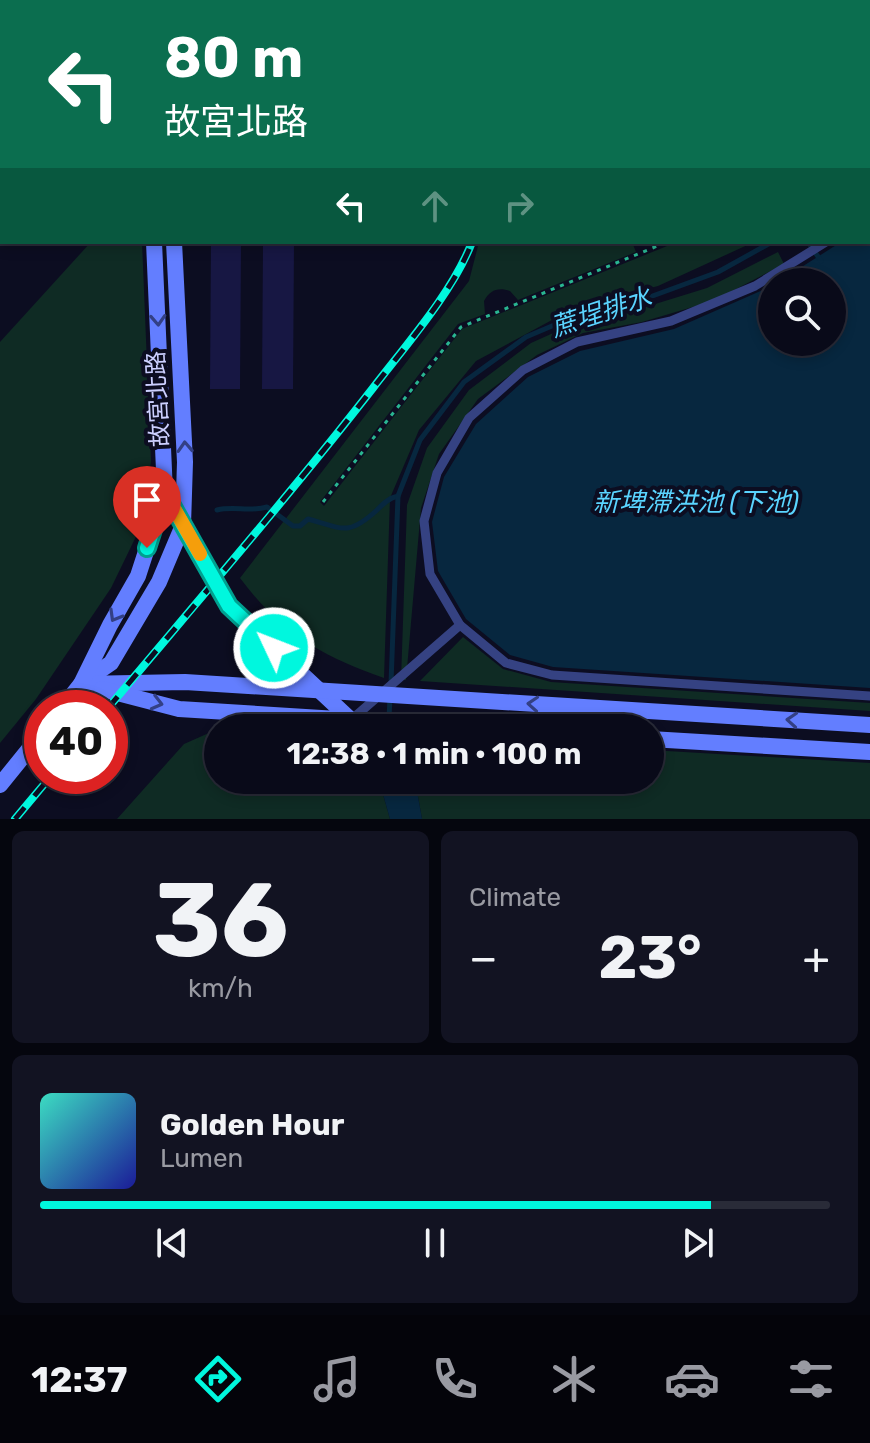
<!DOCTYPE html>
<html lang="en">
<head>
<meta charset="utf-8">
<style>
  :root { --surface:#090a19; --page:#121322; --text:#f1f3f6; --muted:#999aa2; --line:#292b38; --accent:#00f7de }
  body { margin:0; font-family:Rubik,"Noto Sans TC",sans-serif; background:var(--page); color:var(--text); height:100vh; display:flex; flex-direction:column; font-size:30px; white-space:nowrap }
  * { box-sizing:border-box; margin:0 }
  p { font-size:26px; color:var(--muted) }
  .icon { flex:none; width:44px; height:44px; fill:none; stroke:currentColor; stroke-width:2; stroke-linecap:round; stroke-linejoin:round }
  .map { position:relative; height:819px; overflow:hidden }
  .side { display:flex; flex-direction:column; gap:12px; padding:12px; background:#05060e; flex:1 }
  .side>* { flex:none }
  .guide { position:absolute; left:0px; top:0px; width:870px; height:244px; box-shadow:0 4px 12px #0003,0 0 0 2px var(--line); background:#0b6e4f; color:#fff; overflow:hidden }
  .buttons { position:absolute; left:758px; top:268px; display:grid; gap:16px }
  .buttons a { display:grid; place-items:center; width:88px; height:88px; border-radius:50%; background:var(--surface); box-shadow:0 4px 12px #0003,0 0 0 2px var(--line); font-size:40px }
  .speed { position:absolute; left:24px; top:690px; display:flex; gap:16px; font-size:40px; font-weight:700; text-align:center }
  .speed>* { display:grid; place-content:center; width:104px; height:104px; border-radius:50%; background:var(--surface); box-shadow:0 4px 12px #0003,0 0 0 2px var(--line); line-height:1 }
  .speed .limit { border:12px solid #d22; background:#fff; color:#111 }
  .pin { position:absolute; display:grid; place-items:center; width:68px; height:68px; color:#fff; margin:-82px -34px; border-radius:50% 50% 50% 0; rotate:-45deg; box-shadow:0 0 8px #0007 }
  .pin .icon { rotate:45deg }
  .me { position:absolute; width:88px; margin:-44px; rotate:313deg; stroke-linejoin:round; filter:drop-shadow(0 0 6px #0008) }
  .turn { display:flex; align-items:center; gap:28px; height:168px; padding:0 32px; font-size:36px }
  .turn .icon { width:104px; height:104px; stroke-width:2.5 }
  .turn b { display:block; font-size:56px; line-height:68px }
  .lanes { display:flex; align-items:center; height:76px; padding:0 32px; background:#0003; justify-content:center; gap:40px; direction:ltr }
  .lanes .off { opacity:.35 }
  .big { font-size:60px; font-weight:700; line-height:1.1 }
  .side .card { flex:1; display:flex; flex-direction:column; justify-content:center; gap:12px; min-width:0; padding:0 28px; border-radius:12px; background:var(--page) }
  .side .dial { align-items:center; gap:0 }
  .dial b { font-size:104px; line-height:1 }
  .song { display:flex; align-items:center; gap:24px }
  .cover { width:96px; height:96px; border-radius:12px; background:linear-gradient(135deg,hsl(170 70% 55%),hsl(240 70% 35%)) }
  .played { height:8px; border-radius:4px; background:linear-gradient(90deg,var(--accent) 85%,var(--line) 85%) }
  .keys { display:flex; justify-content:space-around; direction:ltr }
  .heat { display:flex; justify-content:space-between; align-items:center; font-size:44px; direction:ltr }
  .side .tiles { flex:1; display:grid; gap:12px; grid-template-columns:1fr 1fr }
  .card:last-child { grid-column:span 2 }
  .trip { position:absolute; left:204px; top:714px; width:460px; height:80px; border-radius:40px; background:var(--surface); box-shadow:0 4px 12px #0003,0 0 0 2px var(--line); font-weight:700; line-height:80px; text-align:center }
  .dock { display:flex; height:128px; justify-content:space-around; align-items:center; background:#04040a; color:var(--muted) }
  .dock .icon { width:56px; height:56px }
  .dock .active { color:var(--accent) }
  .dock b { font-size:36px; color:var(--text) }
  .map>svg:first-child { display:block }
</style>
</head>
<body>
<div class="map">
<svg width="870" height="819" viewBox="0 0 870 819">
  <rect width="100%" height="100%" fill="#0c0d21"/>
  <g fill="#0f2b24">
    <path d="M91,242H142L151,461L144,520L111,588L36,699L0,743V342Z"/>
    <path d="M479,242H632L636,252L518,300L510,291C498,287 490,290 484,301L485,314L458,324L320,502L324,506L462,329L677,242H754L658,286L576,307L476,361L419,430L390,498L384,678C321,656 281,633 240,578L469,281Z"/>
    <path d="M778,252L784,264L713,301L642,322L583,333L537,355L478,399L439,454L421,508L406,680H401L407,505L427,448L469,390L531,343L580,321L639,309L707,288Z"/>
    <path d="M463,637L503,669L551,682L870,703V711L420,681Z"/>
    <path d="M218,729V780H379L390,819H117L184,744Z"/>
    <path d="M650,750L870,763V819H422L415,780H650Z"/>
  </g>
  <g fill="#07273f">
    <path d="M870,223V688L553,667L510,655L466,619L438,571L432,522L444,477L476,424L528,377L580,351L674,329L772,286V342H832V282H778L841,242H868Z"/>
    <path d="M379,780H415L422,819H390Z"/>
  </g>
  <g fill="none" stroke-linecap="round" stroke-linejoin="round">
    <g stroke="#07273f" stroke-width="5">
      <path d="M868,180L870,179"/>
      <path d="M808,242L821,261"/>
      <path d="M217,510C234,506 250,512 267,507L293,526H300L308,519C343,529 349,536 377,510C384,503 389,498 398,496"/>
      <path d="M391,683L398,496L420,440L464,382L526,337L585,312L647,298L718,272L772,242"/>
      <path d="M389,719L390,697"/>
    </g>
  </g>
  <g fill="#171743">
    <path d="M211,242H241L240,389H210Z"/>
    <path d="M263,242H294L293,389H262Z"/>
  </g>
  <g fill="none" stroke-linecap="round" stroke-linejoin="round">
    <g stroke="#29b691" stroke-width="3" stroke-dasharray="4 6" stroke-linecap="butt">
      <path d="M868,119L870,118"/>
      <path d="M323,502L461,327L667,242"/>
    </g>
    <g stroke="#354282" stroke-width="9">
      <path d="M620,0L634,2"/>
      <path d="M538,2L539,0"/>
      <path d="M592,2V0"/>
      <path d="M659,2V0"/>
      <path d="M868,214L870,213"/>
      <path d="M826,242L755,286L671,321L577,342L523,370L469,418L437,473L424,521L430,574L460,625L506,663L552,675L870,696"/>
      <path d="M351,720L460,625"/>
    </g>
    <g stroke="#637eff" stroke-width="16">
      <path d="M140,0V2"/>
      <path d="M162,0V2"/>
      <path d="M180,519L229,606L351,720"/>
      <path d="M82,683L111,663L159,582L183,525L185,462L174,242"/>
      <path d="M81,684L185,682L870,725"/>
      <path d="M102,689L179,709L481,728"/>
      <path d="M62,708L81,684L110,625L138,576L165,493L154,242"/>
      <path d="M650,739L870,752"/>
      <path d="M0,785L42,733"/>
    </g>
    <defs>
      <g id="rail">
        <path d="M445,0L446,2"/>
        <path d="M108,708C197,602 288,497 373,388C406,345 453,292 472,242"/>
        <path d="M15,819L51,776"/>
      </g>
    </defs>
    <use href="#rail" stroke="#00f7de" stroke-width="8"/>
    <use href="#rail" stroke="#0c0d21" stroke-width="5" stroke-dasharray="15" stroke-linecap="butt"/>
  </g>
  <defs><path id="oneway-chevron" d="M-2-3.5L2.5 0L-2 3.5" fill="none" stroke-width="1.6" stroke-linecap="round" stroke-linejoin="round" transform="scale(2)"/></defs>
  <g stroke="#334085">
    <use href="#oneway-chevron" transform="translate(158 320) rotate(87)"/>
    <use href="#oneway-chevron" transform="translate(185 447) rotate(-93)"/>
    <use href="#oneway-chevron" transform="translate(115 616) rotate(120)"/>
    <use href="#oneway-chevron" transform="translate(157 703) rotate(14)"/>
    <use href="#oneway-chevron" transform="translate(533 704) rotate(-176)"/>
    <use href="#oneway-chevron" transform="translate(792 720) rotate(-176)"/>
  </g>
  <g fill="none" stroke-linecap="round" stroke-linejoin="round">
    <defs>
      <path id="route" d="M147,548L165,493L229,606L274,648"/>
    </defs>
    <use href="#route" stroke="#00a190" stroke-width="20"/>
    <use href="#route" stroke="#00f7de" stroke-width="14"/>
    <path stroke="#f59e0b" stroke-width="14" d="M175,510L200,554"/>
  </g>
  <g text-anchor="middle" stroke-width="8" stroke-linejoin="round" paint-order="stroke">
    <g font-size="24" fill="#ccd0ff" stroke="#0c0d21">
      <text transform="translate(158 399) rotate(-93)" y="8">故宮北路</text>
    </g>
    <g font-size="26" font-style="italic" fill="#5ad4ff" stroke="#0c0d21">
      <text transform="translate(601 312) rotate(-18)" y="9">蔗埕排水</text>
      <text x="696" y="511">新埤滯洪池 (下池)</text>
    </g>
  </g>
</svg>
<div class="buttons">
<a><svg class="icon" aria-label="search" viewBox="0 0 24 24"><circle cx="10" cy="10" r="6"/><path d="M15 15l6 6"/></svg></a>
</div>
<div class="speed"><div class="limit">40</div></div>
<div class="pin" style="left:147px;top:548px;background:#d93025"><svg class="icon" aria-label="arrive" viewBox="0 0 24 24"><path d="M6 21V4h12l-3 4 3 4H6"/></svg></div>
<svg class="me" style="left:274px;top:648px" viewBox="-20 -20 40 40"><circle r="17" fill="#00f7de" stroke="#fff" stroke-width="3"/><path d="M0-11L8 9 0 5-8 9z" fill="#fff"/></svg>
<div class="trip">12:38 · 1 min · 100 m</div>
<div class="guide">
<div class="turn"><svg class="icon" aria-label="left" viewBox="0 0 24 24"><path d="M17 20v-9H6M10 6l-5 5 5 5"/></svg><div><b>80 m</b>故宮北路</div></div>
<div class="lanes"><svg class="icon" aria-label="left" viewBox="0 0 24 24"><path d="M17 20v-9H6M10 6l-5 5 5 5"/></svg><svg class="icon off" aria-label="ahead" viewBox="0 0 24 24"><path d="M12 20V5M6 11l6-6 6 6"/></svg><svg class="icon off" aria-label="right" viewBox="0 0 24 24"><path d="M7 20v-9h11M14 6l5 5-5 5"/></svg></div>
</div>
</div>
<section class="side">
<div class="tiles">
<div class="card dial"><b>36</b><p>km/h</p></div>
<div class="card"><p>Climate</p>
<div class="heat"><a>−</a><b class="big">23°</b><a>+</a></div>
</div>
<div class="card">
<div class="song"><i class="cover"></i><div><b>Golden Hour</b><p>Lumen</p></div></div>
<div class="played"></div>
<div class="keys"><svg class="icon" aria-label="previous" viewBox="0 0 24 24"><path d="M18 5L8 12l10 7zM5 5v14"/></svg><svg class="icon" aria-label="pause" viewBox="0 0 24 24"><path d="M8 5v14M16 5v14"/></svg><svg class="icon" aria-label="next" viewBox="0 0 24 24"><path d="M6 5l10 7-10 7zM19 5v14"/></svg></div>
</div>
</div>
</section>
<nav class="dock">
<b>12:37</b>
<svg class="icon active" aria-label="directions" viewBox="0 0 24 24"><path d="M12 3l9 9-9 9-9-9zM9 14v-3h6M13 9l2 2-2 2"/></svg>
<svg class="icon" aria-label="music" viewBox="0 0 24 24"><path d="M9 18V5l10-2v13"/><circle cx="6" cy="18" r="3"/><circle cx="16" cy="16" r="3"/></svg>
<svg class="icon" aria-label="phone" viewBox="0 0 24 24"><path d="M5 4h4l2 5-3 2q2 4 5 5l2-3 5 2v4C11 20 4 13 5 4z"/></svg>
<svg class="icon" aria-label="climate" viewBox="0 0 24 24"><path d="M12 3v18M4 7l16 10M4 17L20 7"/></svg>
<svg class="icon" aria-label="car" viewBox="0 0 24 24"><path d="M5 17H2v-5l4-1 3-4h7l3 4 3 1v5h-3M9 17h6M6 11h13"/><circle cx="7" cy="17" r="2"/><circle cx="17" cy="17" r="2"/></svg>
<svg class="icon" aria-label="filters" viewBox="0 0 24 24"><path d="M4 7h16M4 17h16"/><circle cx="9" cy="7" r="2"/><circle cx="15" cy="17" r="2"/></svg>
</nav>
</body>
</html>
